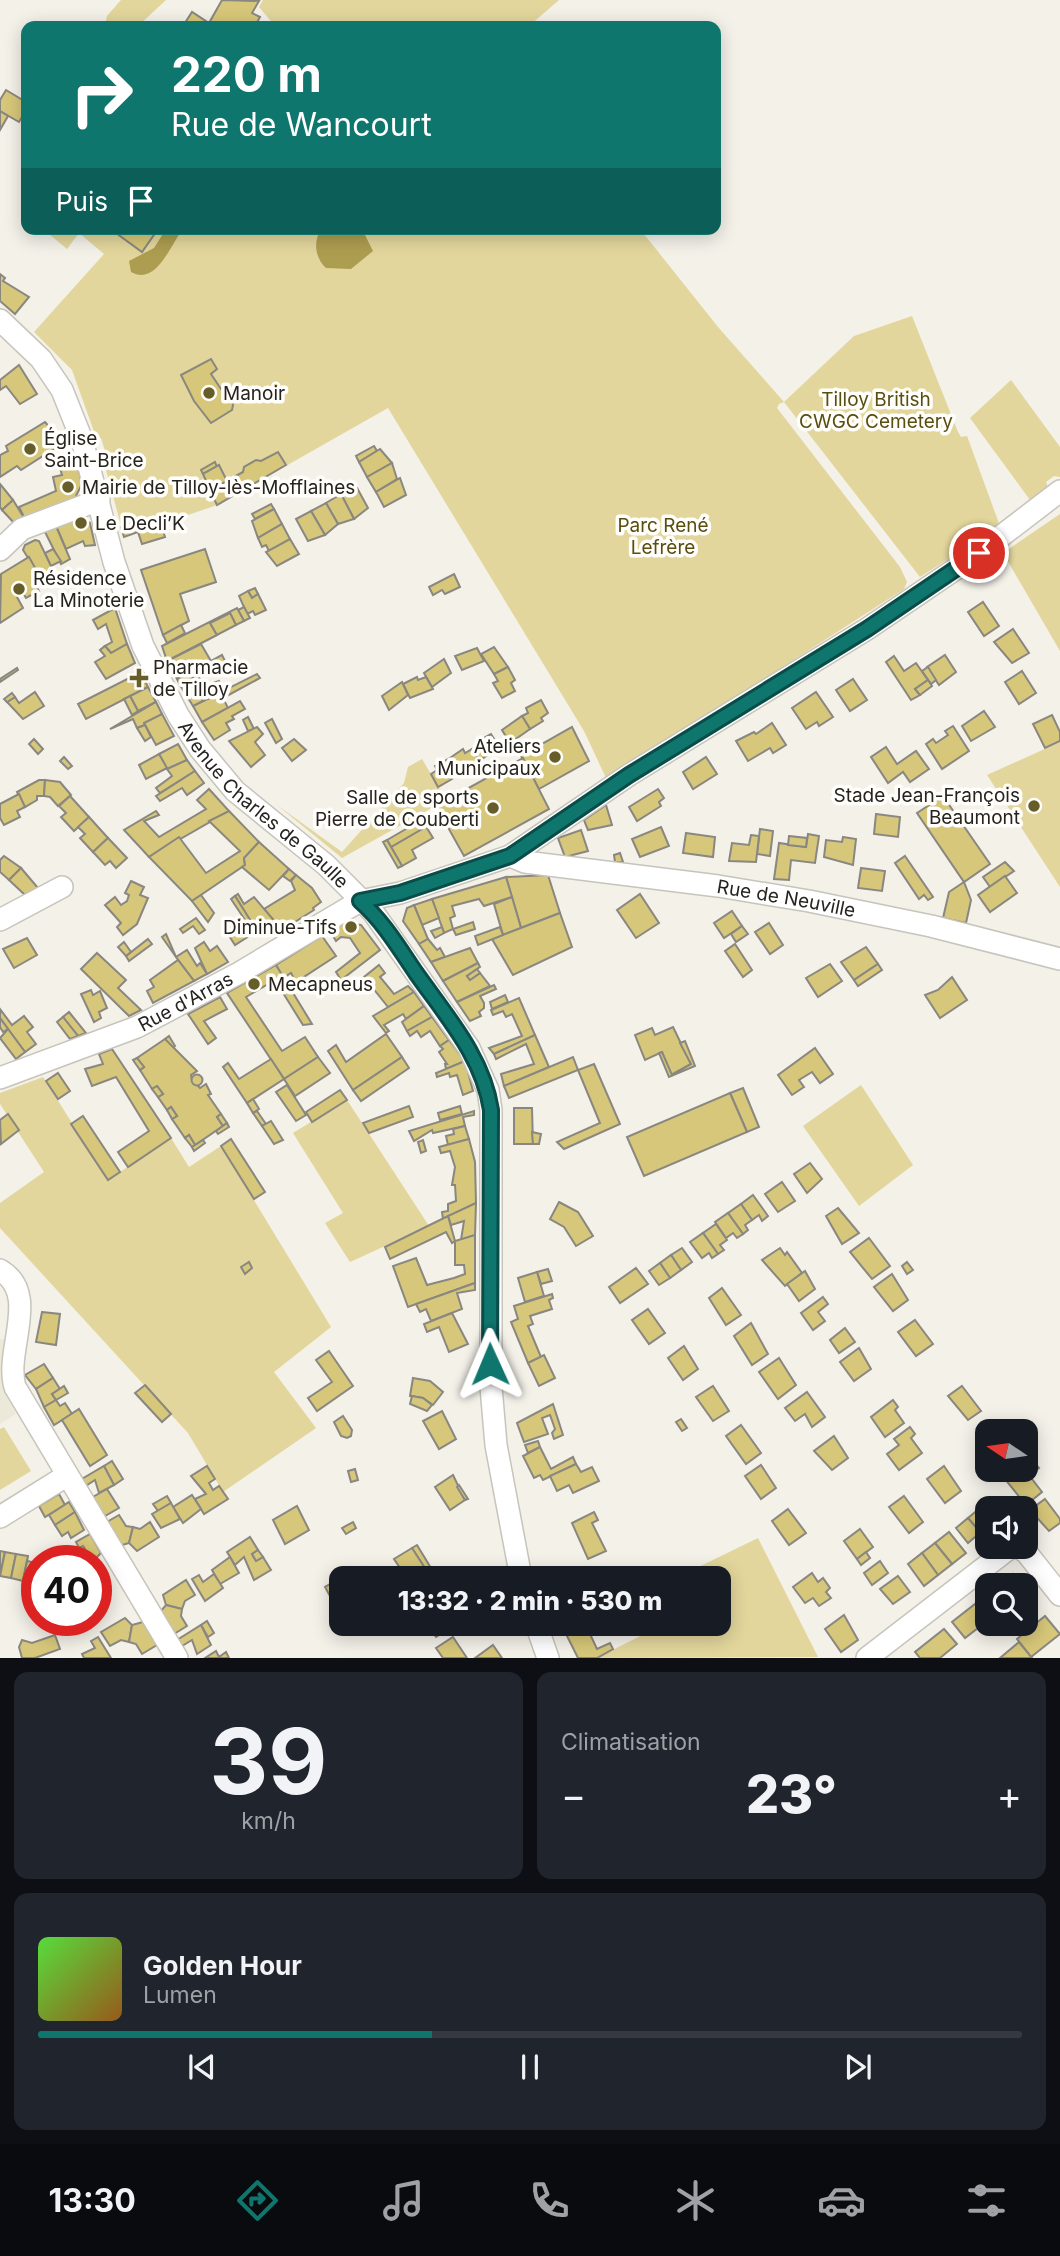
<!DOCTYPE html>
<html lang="fr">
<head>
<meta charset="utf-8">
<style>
  :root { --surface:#171b24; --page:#20242c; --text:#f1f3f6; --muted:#9ea1a6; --line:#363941; --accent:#0f766e }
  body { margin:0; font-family:Inter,sans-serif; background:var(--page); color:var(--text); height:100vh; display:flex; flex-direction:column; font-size:26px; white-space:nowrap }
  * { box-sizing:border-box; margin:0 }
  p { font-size:23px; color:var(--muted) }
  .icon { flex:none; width:38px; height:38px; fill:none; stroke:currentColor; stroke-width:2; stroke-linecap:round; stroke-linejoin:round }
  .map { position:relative; height:1658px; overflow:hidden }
  .panel { display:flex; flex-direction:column; gap:14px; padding:14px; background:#0d0f14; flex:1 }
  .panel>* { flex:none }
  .guide { position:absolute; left:21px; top:21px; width:700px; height:214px; border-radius:14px; box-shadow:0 4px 18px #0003; background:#0f766e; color:#fff; overflow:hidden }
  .needle { width:46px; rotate:283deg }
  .buttons { position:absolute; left:975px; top:1419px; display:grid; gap:14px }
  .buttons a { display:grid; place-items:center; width:63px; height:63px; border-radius:14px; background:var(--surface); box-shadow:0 4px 18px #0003; font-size:35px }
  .speed { position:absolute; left:21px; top:1545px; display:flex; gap:14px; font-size:35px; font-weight:700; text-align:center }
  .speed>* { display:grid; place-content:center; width:91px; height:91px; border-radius:50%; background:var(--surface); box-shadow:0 4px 18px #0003; line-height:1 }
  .speed .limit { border:10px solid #d22; background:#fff; color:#111 }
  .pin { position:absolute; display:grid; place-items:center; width:60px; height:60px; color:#fff; margin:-30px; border:4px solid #fff; border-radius:50%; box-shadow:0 2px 7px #0007 }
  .me { position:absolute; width:77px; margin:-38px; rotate:359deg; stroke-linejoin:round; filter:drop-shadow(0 0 5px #0008) }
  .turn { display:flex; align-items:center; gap:24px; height:147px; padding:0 35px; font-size:32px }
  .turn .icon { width:91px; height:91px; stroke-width:2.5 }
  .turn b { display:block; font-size:49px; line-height:60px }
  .then { display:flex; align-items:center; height:66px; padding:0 35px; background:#0003; gap:14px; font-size:26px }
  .big { font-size:52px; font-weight:800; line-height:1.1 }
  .panel .card { flex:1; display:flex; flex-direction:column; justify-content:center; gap:10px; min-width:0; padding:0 24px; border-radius:14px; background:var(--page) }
  .panel .dial { align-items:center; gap:0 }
  .dial b { font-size:91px; line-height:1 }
  .song { display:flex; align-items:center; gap:21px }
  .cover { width:84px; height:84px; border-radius:10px; background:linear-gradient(135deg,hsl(110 70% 55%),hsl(30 70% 35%)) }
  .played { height:7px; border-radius:4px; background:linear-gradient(90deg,var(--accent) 40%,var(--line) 40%) }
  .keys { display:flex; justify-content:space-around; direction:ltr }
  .heat { display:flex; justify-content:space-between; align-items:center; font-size:38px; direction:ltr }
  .panel .tiles { flex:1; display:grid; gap:14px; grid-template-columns:1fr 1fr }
  .card:last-child { grid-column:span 2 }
  .trip { position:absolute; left:329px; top:1566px; width:402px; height:70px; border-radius:14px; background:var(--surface); box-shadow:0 4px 18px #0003; font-weight:800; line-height:70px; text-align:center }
  .menu { display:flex; height:112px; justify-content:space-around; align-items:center; background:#090b0e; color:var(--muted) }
  .menu .icon { width:49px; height:49px }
  .menu .current { color:var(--accent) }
  .menu b { font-size:32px; color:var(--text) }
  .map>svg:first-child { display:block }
</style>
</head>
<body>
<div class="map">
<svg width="1060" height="1658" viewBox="0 0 1060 1658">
  <rect width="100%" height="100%" fill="#f3f1e8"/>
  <path fill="#ece9d8" d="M0,1339H4L1,1367L5,1394L16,1414L0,1424Z"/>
  <g fill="#e2d69c">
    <path d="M121,0H166L138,26H105L107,16Z"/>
    <path d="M263,0H559L529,26H275L259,7Z"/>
    <path d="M43,229H640L718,327L784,402L854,336L912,316L958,432L961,437L967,436L1000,526L920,577L784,402L779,404L777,408L900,567L907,582L904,589L607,780L584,731L388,408L217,505L124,537L102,455L105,451L101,438L96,437L72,370L34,332L104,254L79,233L67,249Z"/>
    <path d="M1011,380L1060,447V477L1054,476L1046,482L1048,487L1030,500L970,418Z"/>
    <path d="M1060,514V651L1003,553Z"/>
    <path d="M1060,742V887L987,775Z"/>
    <path d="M422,759L446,800L342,858L277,805L342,852L404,783L408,767Z"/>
    <path d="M43,1077L108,1180L171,1138L189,1167L221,1146L331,1327L274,1372L316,1428L223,1492L188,1433L0,1228V1203L44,1172L0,1104V1093Z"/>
    <path d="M861,1085L913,1165L859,1206L803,1126Z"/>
    <path d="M347,1100L429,1226L350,1262L325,1223L343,1213L293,1133Z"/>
    <path d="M4,1427L31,1471L0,1490V1429Z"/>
    <path d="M758,1538L818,1657L597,1658L650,1631L647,1624H719V1578H676Z"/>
  </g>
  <g fill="#ac9d50">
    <path d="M166,229H183C170,246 156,286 131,272L129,261L154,248Z"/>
    <path d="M321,229H362L373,251L351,269L326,268C315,258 313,242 321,229Z"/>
  </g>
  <g fill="#d7c77a" stroke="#89877f" stroke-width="2">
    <path d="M222,0L259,1L252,13L260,17L255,26H183L192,12L209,23Z"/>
    <path d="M6,90L26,102V110L19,122L0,111V100Z"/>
    <path d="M0,111L8,116L0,130Z"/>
    <path d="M119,229H152L156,232L142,252L116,233Z"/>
    <path d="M0,274L5,278L3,281L29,297L15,314L0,301Z"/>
    <path d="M211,359L217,369L211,374L221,389L227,387L233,405L232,410L211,423L194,401L181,375Z"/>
    <path d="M19,365L37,394L20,404L6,386L0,390V380Z"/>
    <path d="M45,422L51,429L54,427L60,445L21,470L17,466L0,477V455L8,451L6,446Z"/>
    <path d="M374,446L377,451L359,462L356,456Z"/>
    <path d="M380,449L392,463L367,477L359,462Z"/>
    <path d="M278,452L286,465L217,505L210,490L243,472L244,467L256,460L261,461Z"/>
    <path d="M75,454L82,484L74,500L26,521L19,507L56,491L53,477L62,475L57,458Z"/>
    <path d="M215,462L217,467L203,474L201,470Z"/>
    <path d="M392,463L397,479L376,492L367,477Z"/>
    <path d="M219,465L227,481L210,490L203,474Z"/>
    <path d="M400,478L406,495L384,507L376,492Z"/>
    <path d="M0,484L13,500L2,510L0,507Z"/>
    <path d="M356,486L368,508L354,519L341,494Z"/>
    <path d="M341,494L354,519L338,524L326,503Z"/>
    <path d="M13,500L26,521L16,525L2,510Z"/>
    <path d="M326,503L338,524L325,535L311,511Z"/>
    <path d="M271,504L274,509L255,519L252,514Z"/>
    <path d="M274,509L282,524L258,538L252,521Z"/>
    <path d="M311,511L325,535L308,541L296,519Z"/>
    <path d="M77,516L90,523L95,545L85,546L83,541L66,549L56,526Z"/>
    <path d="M143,519L145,524L156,520L158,525L124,537L121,527Z"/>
    <path d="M161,524L165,537L142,544L138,532Z"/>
    <path d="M282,524L290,539L269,551L266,545L262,547L258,538Z"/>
    <path d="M56,526L70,559L61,564L45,532Z"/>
    <path d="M290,539L299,554L277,566L266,552Z"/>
    <path d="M35,540L39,541L55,574L44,583L23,550L25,545Z"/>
    <path d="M53,549L61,561L51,566L45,553Z"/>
    <path d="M205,549L216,582L180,594L189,621L163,635L141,570Z"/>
    <path d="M29,557L43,582L36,586L39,591L26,598L23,593L17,597L23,608L0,623L1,574Z"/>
    <path d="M454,574L460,587L445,594L442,590L433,595L429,587Z"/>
    <path d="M255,588L258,594L252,598L248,591Z"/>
    <path d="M248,591L252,598L258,594L266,610L255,615L253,611L247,614L239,596Z"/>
    <path d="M983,602L999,626L984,636L968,612Z"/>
    <path d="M244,607L250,618L244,621L238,610Z"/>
    <path d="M115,608L127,644L111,653L105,646L112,642L106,624L98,629L93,620Z"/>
    <path d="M237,608L244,621L236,625L230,613L210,623L217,635L167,661L162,646Z"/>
    <path d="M230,613L236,625L217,635L210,623Z"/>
    <path d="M181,625L185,633L167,643L163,635Z"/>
    <path d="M1013,629L1029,653L1012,663L994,642Z"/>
    <path d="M127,644L135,663L106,679L95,662L105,656L100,650L105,646L111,653Z"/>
    <path d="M201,644L211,661L177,679L167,661Z"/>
    <path d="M494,647L508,667L494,674L481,654Z"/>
    <path d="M477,648L484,661L462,670L455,656Z"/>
    <path d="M222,655L225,661L207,671L204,665Z"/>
    <path d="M945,655L956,672L939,685L927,667Z"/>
    <path d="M894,656L904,671L916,663L928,680L915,689L920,695L911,700L886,662Z"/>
    <path d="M444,659L451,673L432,687L424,673Z"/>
    <path d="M508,667L515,680L511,683L515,691L502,698L493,683L498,681L494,674Z"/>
    <path d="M928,667L936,680L931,684L922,671Z"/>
    <path d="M17,668L18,670L0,682V679Z"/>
    <path d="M195,670L198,675L180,685L177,679Z"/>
    <path d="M1022,671L1036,693L1019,704L1005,682Z"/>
    <path d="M137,674L142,675L148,687L86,719L78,704Z"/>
    <path d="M257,674L260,678L223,698L228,708L202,722L193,706Z"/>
    <path d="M198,675L202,684L195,688L203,701L193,706L180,685Z"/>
    <path d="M417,677L418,680L426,677L433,689L410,698L403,684Z"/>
    <path d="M853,679L867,700L850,711L836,690Z"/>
    <path d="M928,680L932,686L920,695L915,689Z"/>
    <path d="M219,681L224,691L218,693L213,683Z"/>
    <path d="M402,682L408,695L389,710L382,696Z"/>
    <path d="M202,684L210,698L203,701L195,688Z"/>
    <path d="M148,687L156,702L138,711L130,696Z"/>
    <path d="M35,692L44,706L23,719L7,702L15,697L19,703Z"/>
    <path d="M816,692L833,717L819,726L817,722L806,729L792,708Z"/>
    <path d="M12,693L15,697L7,702L4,699Z"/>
    <path d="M130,696L138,711L132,715L124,699Z"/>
    <path d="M541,700L548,713L541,718L543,721L530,729L522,716L528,713L526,708Z"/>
    <path d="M240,701L245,709L232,716L234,719L226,723L230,730L214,740L202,722Z"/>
    <path d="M156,702L162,714L145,725L137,728L133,719L110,729Z"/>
    <path d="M984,711L995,727L971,741L962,726Z"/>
    <path d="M162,714L174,736L156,745L144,723Z"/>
    <path d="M1052,715L1060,732V741L1045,748L1033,724Z"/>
    <path d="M522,716L530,729L510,743L502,730Z"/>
    <path d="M248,717L254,729L248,731L243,720Z"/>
    <path d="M272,719L282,739L276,743L265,723Z"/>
    <path d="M772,723L786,745L773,753L770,748L748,761L736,741L754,732L756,734Z"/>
    <path d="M145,725L151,737L145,741L137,728Z"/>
    <path d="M953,726L969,751L942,769L926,744L933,739L936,743L948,735L945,731Z"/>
    <path d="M257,727L263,734L255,742L265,755L251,767L229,741Z"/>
    <path d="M572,727L589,761L539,789L521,756Z"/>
    <path d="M491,734L499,747L479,761L472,749L480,745L478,741Z"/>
    <path d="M34,739L43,749L38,754L29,744Z"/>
    <path d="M294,739L306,750L292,761L282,748Z"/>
    <path d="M178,744L187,760L167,769L159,754Z"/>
    <path d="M886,747L897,764L916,751L929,769L910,782L903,772L888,783L871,757Z"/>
    <path d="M463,749L465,753L472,749L479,761L457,771L450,758Z"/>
    <path d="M159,754L167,768L146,779L139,765Z"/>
    <path d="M64,757L72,766L68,769L60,761Z"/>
    <path d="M706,757L717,774L693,789L683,772Z"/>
    <path d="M450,758L457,771L449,775L452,779L438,787L431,774L437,770L435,766Z"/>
    <path d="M523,758L549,809L464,856L436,806Z"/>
    <path d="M187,760L195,771L160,793L156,788L172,776L167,769Z"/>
    <path d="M195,771L204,783L187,795L182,788L160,801L156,796Z"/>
    <path d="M39,780H45L44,796H37V800L25,807L17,792Z"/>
    <path d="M45,780L60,782L71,795L58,806L50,797L44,796Z"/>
    <path d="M209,789L229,811L149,857L124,830L156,811L159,815L144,821L159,837L206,809L197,800Z"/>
    <path d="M658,789L664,798L659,802L661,806L637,821L629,807Z"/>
    <path d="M19,794L25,807L17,811L20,817L4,825L0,818V804Z"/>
    <path d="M70,796L89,817L74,831L61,817L66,813L59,806Z"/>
    <path d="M943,796L990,864L964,882L917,813Z"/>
    <path d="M606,805L612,825L588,830L584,820Z"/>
    <path d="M229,811L259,842L244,858L245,865L192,901L149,857L179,837L206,873L240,851L209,821Z"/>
    <path d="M876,814L900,817L898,837L874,834Z"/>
    <path d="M89,817L108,838L93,852L80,838L85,834L78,827Z"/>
    <path d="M422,820L433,838L412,850L416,858L402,866L391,847L422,829L418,822Z"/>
    <path d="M418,822L422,829L391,847L387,840Z"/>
    <path d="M661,827L669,846L640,857L632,839Z"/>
    <path d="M760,829L773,831L770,856L757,854Z"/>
    <path d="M581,830L588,851L565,857L558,838Z"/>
    <path d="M686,833L715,837L713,857L683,853Z"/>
    <path d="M808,834L819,836L815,863L791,860L789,880L774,879L779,843L806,847Z"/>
    <path d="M751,835L759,836L756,862L729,861L732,843L749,845Z"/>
    <path d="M789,836L807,838L806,847L788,845Z"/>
    <path d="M843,837L856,839L853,865L824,857L826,840L842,842Z"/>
    <path d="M108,838L127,858L116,868L110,861L105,865L93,852Z"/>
    <path d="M387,840L402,866L398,868L383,842Z"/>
    <path d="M259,842L289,869L269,890L242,867L245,865L244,858Z"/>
    <path d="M620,853L623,862H615L614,855Z"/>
    <path d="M4,856L21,868L9,880L0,872V860Z"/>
    <path d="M905,856L933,897L928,900L924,895L919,899L895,863Z"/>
    <path d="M1005,862L1014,871L990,887L983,877Z"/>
    <path d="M21,868L38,888L25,895L9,880Z"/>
    <path d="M861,868L885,871L882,891L858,888Z"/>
    <path d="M289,869L296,875L290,881L283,876Z"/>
    <path d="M296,875L312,888L321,902L313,908L314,910L282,930L264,909L295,890L291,881Z"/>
    <path d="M548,875L560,913L521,928L506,877Z"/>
    <path d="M1005,876L1017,893L990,912L978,895Z"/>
    <path d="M506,877L512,897L484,906L479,899L452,906L455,916L450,918L453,929L444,933L432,899Z"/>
    <path d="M131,881L144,887L140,895L148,898L137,924L123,935L117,927L121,923L105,905L115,897L121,905L127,901L129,895L125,893Z"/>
    <path d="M964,882L971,900L966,923L943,918L949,892Z"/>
    <path d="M238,894L244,904L254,897L276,923L260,936L235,896Z"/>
    <path d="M640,894L659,923L636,938L617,910Z"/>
    <path d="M201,895L214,913L208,922L192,901Z"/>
    <path d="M235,896L257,931L235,945L224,928L240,919L245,920L231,899Z"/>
    <path d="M512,897L521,928L503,935L494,904Z"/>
    <path d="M432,899L439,918L422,925L414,905Z"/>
    <path d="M414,905L428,939L419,944L403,921L407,908Z"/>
    <path d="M732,911L742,926L724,938L714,923Z"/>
    <path d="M560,913L572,947L513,975L492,939Z"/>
    <path d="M196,918L205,930L199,934L193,926L183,933L180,929Z"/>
    <path d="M473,922L475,929L456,935L453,929Z"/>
    <path d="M344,923L361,925L380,950L341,980L336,972L360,953L350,938L341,937L336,941L330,931Z"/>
    <path d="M769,923L783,945L770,954L755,932Z"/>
    <path d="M742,926L748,934L736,942L731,934Z"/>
    <path d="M442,927L444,933L435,938L431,931Z"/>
    <path d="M500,927L503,935L478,945L475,936Z"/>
    <path d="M166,934L176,957L162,937Z"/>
    <path d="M322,936L336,956L296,982L291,973L283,978L276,965Z"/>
    <path d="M27,938L37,955L14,968L3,949Z"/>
    <path d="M148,939L152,944L129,961L126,956Z"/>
    <path d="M428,939L437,950L440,948L445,957L431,962L419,944Z"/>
    <path d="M124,942L131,952L126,956L118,947Z"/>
    <path d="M204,942L210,951L217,946L228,962L207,974L195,948Z"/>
    <path d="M735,944L752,970L743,977L725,951Z"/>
    <path d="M866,947L878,964L854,980L841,962Z"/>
    <path d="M470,948L478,963L443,981L431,962Z"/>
    <path d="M187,950L197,966L200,963L207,974L194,981L176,957Z"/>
    <path d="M97,953L126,980L118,988L141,1010L129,1016L81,969Z"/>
    <path d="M178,960L194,981L153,1003L147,991L154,987L150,980Z"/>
    <path d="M478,963L480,967L467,976L470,980L480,973L490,986L457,1002L443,981Z"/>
    <path d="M830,964L842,981L818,997L806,978Z"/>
    <path d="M878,964L882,970L858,986L854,980Z"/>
    <path d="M276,965L312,1024L303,1025L275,980L246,997L282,1051L305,1037L318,1057L284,1079L227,993Z"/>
    <path d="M379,965L385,973L380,977L394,994L408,986L414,992L388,1007L364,977Z"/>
    <path d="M477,969L480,973L470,980L467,976Z"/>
    <path d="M952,977L967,1000L940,1018L925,995L938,990Z"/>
    <path d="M494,985L496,989L480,996L484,1003V1008L479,1012L481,1016L470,1021L457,1002Z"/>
    <path d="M91,990L93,995L100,991L107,1008L99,1012L101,1018L94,1022L81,994Z"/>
    <path d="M414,992L424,1006L406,1019L403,1014L384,1025L389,1031L386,1033L373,1016Z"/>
    <path d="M505,995L508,1002L492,1009L490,1002Z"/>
    <path d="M220,997L227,1009L204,1021L216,1038L208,1044L188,1014Z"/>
    <path d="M519,998L535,1035L494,1054L489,1048L522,1036L512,1014L506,1017L503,1011L493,1015L491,1010Z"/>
    <path d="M424,1006L432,1017L407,1031L402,1022Z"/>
    <path d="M0,1009L12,1025L24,1016L33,1027L27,1032L36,1044L25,1052L0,1018Z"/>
    <path d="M69,1012L86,1033L78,1036L63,1017Z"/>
    <path d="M63,1017L78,1036L70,1039L57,1022Z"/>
    <path d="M432,1017L449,1040L440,1046L430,1031L421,1037L417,1031L410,1036L407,1031Z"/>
    <path d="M0,1018L8,1029L3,1032L0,1027Z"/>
    <path d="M673,1027L691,1064L671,1075L662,1052L645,1060L635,1035L652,1028L655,1035Z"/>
    <path d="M8,1029L25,1052L16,1059L0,1038Z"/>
    <path d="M386,1034L402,1057L353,1090L328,1051L336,1045L346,1062Z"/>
    <path d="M535,1035L549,1067L504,1086L501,1074L534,1064L526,1044L496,1059L494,1054Z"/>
    <path d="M169,1036L175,1046L171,1049L165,1039Z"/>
    <path d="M165,1039L197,1071L191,1075L192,1080L200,1088L206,1084L211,1094L208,1095L221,1114L217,1117L223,1126L195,1145L189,1135L185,1138L172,1119L177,1116L171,1107L167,1110L158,1097L163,1094L157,1086L152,1089L140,1070L144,1067L137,1058Z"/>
    <path d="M449,1040L465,1061L446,1069L445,1064H447L439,1052L443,1049L440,1046Z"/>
    <path d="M685,1041L695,1066L669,1077L659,1053L662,1052L672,1075L691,1064L680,1043Z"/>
    <path d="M815,1048L833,1074L820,1083L812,1072L799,1080L804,1087L792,1095L778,1075Z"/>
    <path d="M112,1049L171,1138L128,1167L118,1152L149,1131L116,1077L92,1086L85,1069L103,1064L99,1054Z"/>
    <path d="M318,1057L330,1073L295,1096L284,1079Z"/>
    <path d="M402,1057L409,1068L361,1101L353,1090Z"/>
    <path d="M573,1057L578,1070L509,1098L504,1086Z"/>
    <path d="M137,1058L144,1067L140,1070L133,1060Z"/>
    <path d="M271,1059L284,1079L247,1103L223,1067L228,1063L239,1079Z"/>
    <path d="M465,1061L473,1091L463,1095L457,1075L450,1077L449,1073L437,1077L436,1073Z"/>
    <path d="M594,1064L620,1124L564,1149L557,1142L600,1123L578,1070Z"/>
    <path d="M58,1073L70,1091L58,1099L46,1081Z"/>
    <circle cx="197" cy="1080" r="5.5"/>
    <path d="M287,1085L306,1115L296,1121L276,1092Z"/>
    <path d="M157,1086L163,1094L158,1097L152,1089Z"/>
    <path d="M743,1088L759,1127L747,1132L730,1093Z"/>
    <path d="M340,1090L347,1100L312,1122L306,1112Z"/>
    <path d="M730,1093L747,1132L644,1176L627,1137Z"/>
    <path d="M253,1099L259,1109L253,1113L247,1103Z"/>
    <path d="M409,1106L413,1117L369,1133L363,1123Z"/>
    <path d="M460,1106L462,1114L440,1120L438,1113Z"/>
    <path d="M171,1107L177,1116L172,1119L167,1110Z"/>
    <path d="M514,1108H532L533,1144H514Z"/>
    <path d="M257,1111L266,1124L262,1126L253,1113Z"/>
    <path d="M474,1111V1115L463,1117L465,1126L433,1133L432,1130L414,1141L409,1131Z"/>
    <path d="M8,1114L19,1130L1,1144L0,1120Z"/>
    <path d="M221,1114L227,1123L223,1126L217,1117Z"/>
    <path d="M83,1116L120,1172L108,1180L71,1124Z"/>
    <path d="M271,1121L283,1140L274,1144L262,1126Z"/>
    <path d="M227,1123L229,1127L218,1134L216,1131Z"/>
    <path d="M465,1126L469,1139L448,1145L446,1136L454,1134L453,1129Z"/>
    <path d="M532,1132L541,1134L539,1144H533Z"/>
    <path d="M189,1135L195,1145L192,1147L185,1138Z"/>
    <path d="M231,1139L265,1192L254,1199L221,1146Z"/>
    <path d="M469,1139L475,1162L476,1203L443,1219L442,1212L448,1211V1204L456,1201L455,1185H452L455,1167L450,1151L441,1153L439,1147Z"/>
    <path d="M203,1140L205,1143L194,1151L192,1147Z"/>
    <path d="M423,1140L426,1151L421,1153L418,1142Z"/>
    <path d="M810,1163L822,1179L807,1193L794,1174Z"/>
    <path d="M782,1182L795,1201L778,1212L765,1194Z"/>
    <path d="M753,1195L768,1216L762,1221L759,1215L752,1220L741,1204Z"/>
    <path d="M559,1202L578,1212L593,1236L576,1246L564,1227L550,1219Z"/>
    <path d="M476,1203L475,1235L461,1240L464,1221L451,1225L448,1216Z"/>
    <path d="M741,1204L752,1220L745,1225L748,1230L743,1234L728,1213Z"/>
    <path d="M838,1208L859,1233L842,1244L826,1216Z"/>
    <path d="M728,1213L743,1234L737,1238L733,1233L726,1238L715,1222Z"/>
    <path d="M448,1216L455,1241L452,1243L446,1232L390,1259L385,1247Z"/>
    <path d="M716,1224L727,1240L720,1245L724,1250L718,1254L703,1233Z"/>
    <path d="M703,1233L718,1254L712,1258L709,1253L702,1258L690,1242Z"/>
    <path d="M475,1235V1283L408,1307L393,1266L416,1258L427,1285L454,1278L465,1274L464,1265H455V1241Z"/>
    <path d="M869,1238L890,1266L872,1279L850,1252Z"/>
    <path d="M682,1248L692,1262L681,1270L671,1255Z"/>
    <path d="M780,1248L785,1255L787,1252L802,1273L785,1286L762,1260Z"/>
    <path d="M671,1255L681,1270L670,1278L660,1263Z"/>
    <path d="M249,1262L252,1268L245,1274L241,1267Z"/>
    <path d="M907,1262L913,1270L907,1274L902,1266Z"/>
    <path d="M660,1263L670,1278L659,1285L649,1271Z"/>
    <path d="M636,1268L648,1284L620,1303L609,1287Z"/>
    <path d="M548,1269L552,1281L541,1284L537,1272Z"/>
    <path d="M805,1271L815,1289L799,1301L787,1284Z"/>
    <path d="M537,1272L544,1296L525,1302L518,1278Z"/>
    <path d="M892,1274L908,1300L893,1311L874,1287Z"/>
    <path d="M475,1283V1290L457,1293L462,1309L431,1321L426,1309L420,1312L416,1304Z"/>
    <path d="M722,1288L741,1315L726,1325L709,1298Z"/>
    <path d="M552,1294L553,1298L549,1300L552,1309L530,1316L533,1324L528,1326L541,1357L528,1363L511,1322L518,1319L514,1306Z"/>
    <path d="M823,1297L828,1304L818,1312L825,1321L813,1330L801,1313Z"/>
    <path d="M648,1309L665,1333L649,1344L632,1320Z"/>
    <path d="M42,1312L60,1314L56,1345L36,1342Z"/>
    <path d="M452,1313L468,1344L449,1352L439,1327L427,1332L424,1324Z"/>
    <path d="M915,1320L933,1344L916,1356L898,1332Z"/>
    <path d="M751,1323L768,1354L752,1365L734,1336Z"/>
    <path d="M845,1328L855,1342L839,1353L830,1340Z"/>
    <path d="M684,1346L698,1369L683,1380L668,1358Z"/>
    <path d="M859,1348L871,1369L854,1381L840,1362Z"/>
    <path d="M329,1351L353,1386L317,1411L308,1398L332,1382L316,1360Z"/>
    <path d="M544,1355L555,1378L539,1386L528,1363Z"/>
    <path d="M779,1358L796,1385L778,1399L759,1372Z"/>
    <path d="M44,1364L53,1378L36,1389L25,1375Z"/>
    <path d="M53,1378L60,1389L52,1394L56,1400L44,1407L36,1389Z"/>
    <path d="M413,1378L430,1381L443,1392L433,1405L423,1398L410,1396Z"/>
    <path d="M145,1385L171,1414L162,1422L135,1393Z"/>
    <path d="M64,1386L68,1393L56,1400L52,1394Z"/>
    <path d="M713,1386L729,1411L713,1421L696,1397Z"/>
    <path d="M962,1386L981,1411L968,1420L948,1396Z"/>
    <path d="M807,1392L825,1417L812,1427L805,1414L795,1421L785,1408Z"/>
    <path d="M412,1396L423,1398L432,1405L427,1411L410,1404Z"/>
    <path d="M56,1400L60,1406L65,1403L72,1414L54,1425L44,1407Z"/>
    <path d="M893,1400L898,1407L895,1410L904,1423L885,1437L871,1417Z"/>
    <path d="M553,1404L563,1435L554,1439L552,1433L555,1429L550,1415L542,1418L548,1434L524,1442L517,1423Z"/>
    <path d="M79,1409L107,1455L90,1466L62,1420Z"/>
    <path d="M442,1411L456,1439L439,1449L423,1421Z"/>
    <path d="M343,1416L352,1430L351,1436L347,1438L341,1436L334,1422Z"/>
    <path d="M681,1419L687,1428L682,1431L676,1422Z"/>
    <path d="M741,1425L761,1453L746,1464L726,1436Z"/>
    <path d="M910,1427L915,1434L911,1438L922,1453L899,1470L887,1454L899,1445L894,1439Z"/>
    <path d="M834,1436L848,1458L832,1470L814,1451Z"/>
    <path d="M538,1441L540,1447L528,1453L525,1445Z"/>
    <path d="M540,1447L551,1469L573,1457L576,1464L543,1480L540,1475L534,1478L523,1456Z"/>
    <path d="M1031,1458L1039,1468L1029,1475L1042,1492L1026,1505L1004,1478L1014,1470H1026V1462Z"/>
    <path d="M112,1461L123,1479L114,1485L104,1466Z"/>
    <path d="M576,1464L581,1472L592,1467L599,1481L573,1493L569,1485L557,1491L550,1476Z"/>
    <path d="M761,1465L776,1488L761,1499L745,1476Z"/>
    <path d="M104,1466L114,1485L99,1493L95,1480L84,1487L80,1480Z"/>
    <path d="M207,1466L215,1479L209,1483L213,1490L219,1486L228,1499L204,1514L195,1499L206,1494L191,1476Z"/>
    <path d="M944,1466L961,1491L945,1503L927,1479Z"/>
    <path d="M355,1469L358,1480L351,1482L348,1471Z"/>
    <path d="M453,1475L465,1500L450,1510L435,1487Z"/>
    <path d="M459,1485L468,1499L465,1500L457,1487Z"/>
    <path d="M107,1489L119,1508L105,1516L91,1498Z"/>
    <path d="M59,1494L65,1505L45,1517L39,1506Z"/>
    <path d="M192,1495L201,1509L183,1523L173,1507Z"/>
    <path d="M167,1496L171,1503L158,1511L153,1504Z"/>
    <path d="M904,1496L923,1522L909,1533L889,1507Z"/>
    <path d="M1045,1499L1060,1519V1523L1049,1531L1030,1510Z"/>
    <path d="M69,1502L75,1512L55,1525L49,1515Z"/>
    <path d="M171,1503L180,1519L161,1528L152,1514Z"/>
    <path d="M297,1506L309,1530L285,1544L273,1520Z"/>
    <path d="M981,1507L987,1515L985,1538L968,1518Z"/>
    <path d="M788,1509L806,1533L789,1545L772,1521Z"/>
    <path d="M75,1512L84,1530L71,1538L68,1532L62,1536L55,1525Z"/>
    <path d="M594,1512L598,1520L592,1523L606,1551L588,1559L572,1523Z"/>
    <path d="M119,1515L126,1526L133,1527L129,1543L119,1546L105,1523Z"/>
    <path d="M968,1518L985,1538L979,1542L975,1537L968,1543L956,1528Z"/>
    <path d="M150,1522L159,1537L137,1551L129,1543L133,1527L140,1529Z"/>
    <path d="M353,1522L356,1528L346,1534L342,1528Z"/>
    <path d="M860,1529L873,1547L857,1559L844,1541Z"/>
    <path d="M949,1532L966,1553L952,1564L935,1543Z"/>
    <path d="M90,1534L101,1553L93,1561H85L81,1560L85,1549L83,1546L79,1548L76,1542Z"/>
    <path d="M250,1537L258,1550L252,1554L256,1561L263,1557L271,1570L254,1580L244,1557L235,1565L227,1552Z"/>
    <path d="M935,1543L952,1564L938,1575L922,1553Z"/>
    <path d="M417,1545L434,1573L430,1576L412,1548Z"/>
    <path d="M412,1548L430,1576L400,1578L396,1571L400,1568L394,1559Z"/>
    <path d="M258,1550L263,1557L256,1561L252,1554Z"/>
    <path d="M0,1551L5,1552L0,1576Z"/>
    <path d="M5,1552L16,1554L11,1578L0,1576Z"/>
    <path d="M866,1552L870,1558L861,1565L857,1559Z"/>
    <path d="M922,1553L938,1575L924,1586L908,1564Z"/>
    <path d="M16,1554L28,1556L23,1581L11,1578Z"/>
    <path d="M230,1557L239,1573L220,1584L212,1570Z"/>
    <path d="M27,1561L37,1563L34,1587L22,1585Z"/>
    <path d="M880,1561L888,1573L872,1585L864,1573Z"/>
    <path d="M360,1567L365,1574L358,1578H341V1589L330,1596L325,1587Z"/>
    <path d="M812,1573L818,1582L823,1578L830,1588L826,1592L831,1598L819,1606L813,1598L805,1603L793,1587Z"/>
    <path d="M214,1574L223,1588L205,1601L192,1579L199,1575L203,1582Z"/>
    <path d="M1013,1574L1022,1586H999Z"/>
    <path d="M898,1576L910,1592L893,1604L880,1589Z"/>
    <path d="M186,1580L195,1595L185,1601L182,1609L166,1605L163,1595Z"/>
    <path d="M975,1604L987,1621L965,1638L952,1622Z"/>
    <path d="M166,1605L182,1609L181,1616L187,1626L174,1634L159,1613Z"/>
    <path d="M844,1615L858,1640L841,1652L825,1629Z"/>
    <path d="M1045,1616L1060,1634L1031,1657L1017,1639Z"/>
    <path d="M125,1618L132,1625L129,1642L121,1640L110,1646L101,1632Z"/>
    <path d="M207,1621L214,1633L208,1637L201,1625Z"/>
    <path d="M143,1622L157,1645L142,1654L136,1644L129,1642L132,1625Z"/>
    <path d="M427,1624H457L436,1637Z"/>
    <path d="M585,1624H593L597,1631L590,1634L597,1649L610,1643L613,1649L597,1658H578L566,1634Z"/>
    <path d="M201,1625L211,1645L197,1654L192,1640L182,1646L177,1640Z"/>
    <path d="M944,1629L957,1644L940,1658H920L915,1652Z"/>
    <path d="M55,1635L60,1649L35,1658H22L19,1647L22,1640L32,1643Z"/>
    <path d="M98,1637L111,1658H84L82,1654L95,1648L91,1641Z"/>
    <path d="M453,1637L467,1658H443L436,1648Z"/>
    <path d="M1019,1642L1032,1658H1000Z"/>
    <path d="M493,1645L502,1658H475Z"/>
    <path d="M216,1651L219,1657L226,1652L229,1658H205Z"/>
  </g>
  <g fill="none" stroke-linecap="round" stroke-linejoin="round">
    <defs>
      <g id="minor">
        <path id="s1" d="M0,320L41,359L62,390L82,440L114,562L143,646L178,715L200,749L235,791L326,865L373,912L469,1048L488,1090L491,1110V1387L496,1445L521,1578"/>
        <path d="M0,550L22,529L99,500"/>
        <path id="s2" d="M510,856L525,862L718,886L809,901L931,926L1060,959"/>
        <path d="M0,920L62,887"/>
        <path id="s3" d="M0,1078L137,1027L239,973L360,901L400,893L510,856L629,775L867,629L979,553L1060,491"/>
        <path d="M0,1270C41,1294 4,1350 15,1387L177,1658"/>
        <path d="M0,1517L66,1476"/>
        <path d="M1017,1547L1026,1552L1060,1595"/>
        <path d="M536,1624L548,1658"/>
        <path d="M867,1658L1011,1547"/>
      </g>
    </defs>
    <use href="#minor" stroke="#c6c4bb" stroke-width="24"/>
    <use href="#minor" stroke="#fff" stroke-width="21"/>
  </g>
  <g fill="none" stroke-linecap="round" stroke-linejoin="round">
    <defs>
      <path id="route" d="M490,1364L491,1110C483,1057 447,1017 416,973C399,948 383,921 360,901L400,893L510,856L629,775L867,629L979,553"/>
    </defs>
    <use href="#route" stroke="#0a4d48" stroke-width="18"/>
    <use href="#route" stroke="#0f766e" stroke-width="12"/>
  </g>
  <g fill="#675d29" stroke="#fffefb" stroke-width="2.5">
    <circle cx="209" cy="393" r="7"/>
    <circle cx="30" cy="449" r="7"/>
    <circle cx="68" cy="487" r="7"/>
    <circle cx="81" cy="523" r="7"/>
    <circle cx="19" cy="589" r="7"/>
    <path d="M135.5 667.5h7v7h7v7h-7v7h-7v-7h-7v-7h7z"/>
    <circle cx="555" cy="757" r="7"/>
    <circle cx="1034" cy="806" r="7"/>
    <circle cx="493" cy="808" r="7"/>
    <circle cx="351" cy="927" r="7"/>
    <circle cx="254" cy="984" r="7"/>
  </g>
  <g text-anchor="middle" stroke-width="7" stroke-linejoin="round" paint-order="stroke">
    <g font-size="19" fill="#252421" stroke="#fffefb" text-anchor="start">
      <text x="223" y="400">Manoir</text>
      <text x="44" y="445">Église<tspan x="44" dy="22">Saint-Brice</tspan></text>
      <text x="82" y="494">Mairie de Tilloy-lès-Mofflaines</text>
      <text x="95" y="530">Le Decli’K</text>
      <text x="33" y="585">Résidence<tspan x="33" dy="22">La Minoterie</tspan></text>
      <text x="153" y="674">Pharmacie<tspan x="153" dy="22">de Tilloy</tspan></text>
      <text x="541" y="753" text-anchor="end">Ateliers<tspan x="541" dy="22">Municipaux</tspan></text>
      <text x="1020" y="802" text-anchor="end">Stade Jean-François<tspan x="1020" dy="22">Beaumont</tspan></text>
      <text x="479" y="804" text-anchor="end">Salle de sports<tspan x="479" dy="22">Pierre de Couberti</tspan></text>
      <text x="337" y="934" text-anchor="end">Diminue-Tifs</text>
      <text x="268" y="991">Mecapneus</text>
    </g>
    <g font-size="19" fill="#594e12" stroke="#fffefb">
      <text x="876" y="406">Tilloy British<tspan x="876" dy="22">CWGC Cemetery</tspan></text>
      <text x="663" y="532">Parc René<tspan x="663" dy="22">Lefrère</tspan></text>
    </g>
    <g font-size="19" fill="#252421" stroke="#fffefb">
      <text dy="7" stroke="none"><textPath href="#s1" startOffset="565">Avenue Charles de Gaulle</textPath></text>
      <text dy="7" stroke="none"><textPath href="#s2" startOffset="280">Rue de Neuville</textPath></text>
      <text dy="7" stroke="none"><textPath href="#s3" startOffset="201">Rue d'Arras</textPath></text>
    </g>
  </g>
</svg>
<div class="buttons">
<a><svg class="needle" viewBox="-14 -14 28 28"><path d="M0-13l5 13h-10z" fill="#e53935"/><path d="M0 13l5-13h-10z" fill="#9ea1a6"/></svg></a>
<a><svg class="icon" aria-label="sound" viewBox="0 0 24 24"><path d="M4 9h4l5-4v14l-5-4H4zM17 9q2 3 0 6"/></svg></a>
<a><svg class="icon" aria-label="search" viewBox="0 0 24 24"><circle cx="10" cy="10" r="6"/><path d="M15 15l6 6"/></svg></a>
</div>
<div class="speed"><div class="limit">40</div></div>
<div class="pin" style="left:979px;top:553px;background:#d93025"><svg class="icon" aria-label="arrive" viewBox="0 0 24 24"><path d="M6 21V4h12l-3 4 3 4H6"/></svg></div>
<svg class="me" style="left:490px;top:1364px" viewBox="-20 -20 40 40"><path d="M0-17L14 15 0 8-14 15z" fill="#0f766e" stroke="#fff" stroke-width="4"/></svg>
<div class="trip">13:32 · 2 min · 530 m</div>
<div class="guide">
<div class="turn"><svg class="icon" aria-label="right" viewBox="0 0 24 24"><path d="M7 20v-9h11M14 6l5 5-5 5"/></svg><div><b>220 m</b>Rue de Wancourt</div></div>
<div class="then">Puis<svg class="icon" aria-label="arrive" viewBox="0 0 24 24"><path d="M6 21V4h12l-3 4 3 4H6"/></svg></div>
</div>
</div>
<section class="panel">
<div class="tiles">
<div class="card dial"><b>39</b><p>km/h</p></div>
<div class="card"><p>Climatisation</p>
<div class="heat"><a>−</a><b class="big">23°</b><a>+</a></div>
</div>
<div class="card">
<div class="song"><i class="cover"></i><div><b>Golden Hour</b><p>Lumen</p></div></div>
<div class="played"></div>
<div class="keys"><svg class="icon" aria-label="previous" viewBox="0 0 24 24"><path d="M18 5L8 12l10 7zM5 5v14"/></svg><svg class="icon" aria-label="pause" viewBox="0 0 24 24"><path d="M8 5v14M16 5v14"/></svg><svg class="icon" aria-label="next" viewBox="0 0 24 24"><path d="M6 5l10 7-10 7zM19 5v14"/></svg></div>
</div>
</div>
</section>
<nav class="menu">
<b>13:30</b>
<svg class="icon current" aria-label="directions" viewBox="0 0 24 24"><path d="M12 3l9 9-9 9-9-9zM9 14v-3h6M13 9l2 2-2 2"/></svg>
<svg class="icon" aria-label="music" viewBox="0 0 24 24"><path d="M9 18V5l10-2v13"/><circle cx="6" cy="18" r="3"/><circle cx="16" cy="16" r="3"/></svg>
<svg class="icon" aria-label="phone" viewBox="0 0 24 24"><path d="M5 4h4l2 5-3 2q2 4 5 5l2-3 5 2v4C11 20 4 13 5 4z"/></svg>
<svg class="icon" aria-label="climate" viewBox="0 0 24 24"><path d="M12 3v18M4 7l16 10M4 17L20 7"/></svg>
<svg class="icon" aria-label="car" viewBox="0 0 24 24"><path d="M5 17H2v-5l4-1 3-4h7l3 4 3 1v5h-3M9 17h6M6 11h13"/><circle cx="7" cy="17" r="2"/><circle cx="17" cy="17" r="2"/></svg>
<svg class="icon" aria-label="filters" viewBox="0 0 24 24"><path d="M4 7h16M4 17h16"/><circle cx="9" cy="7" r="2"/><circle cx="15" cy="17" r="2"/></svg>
</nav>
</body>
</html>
